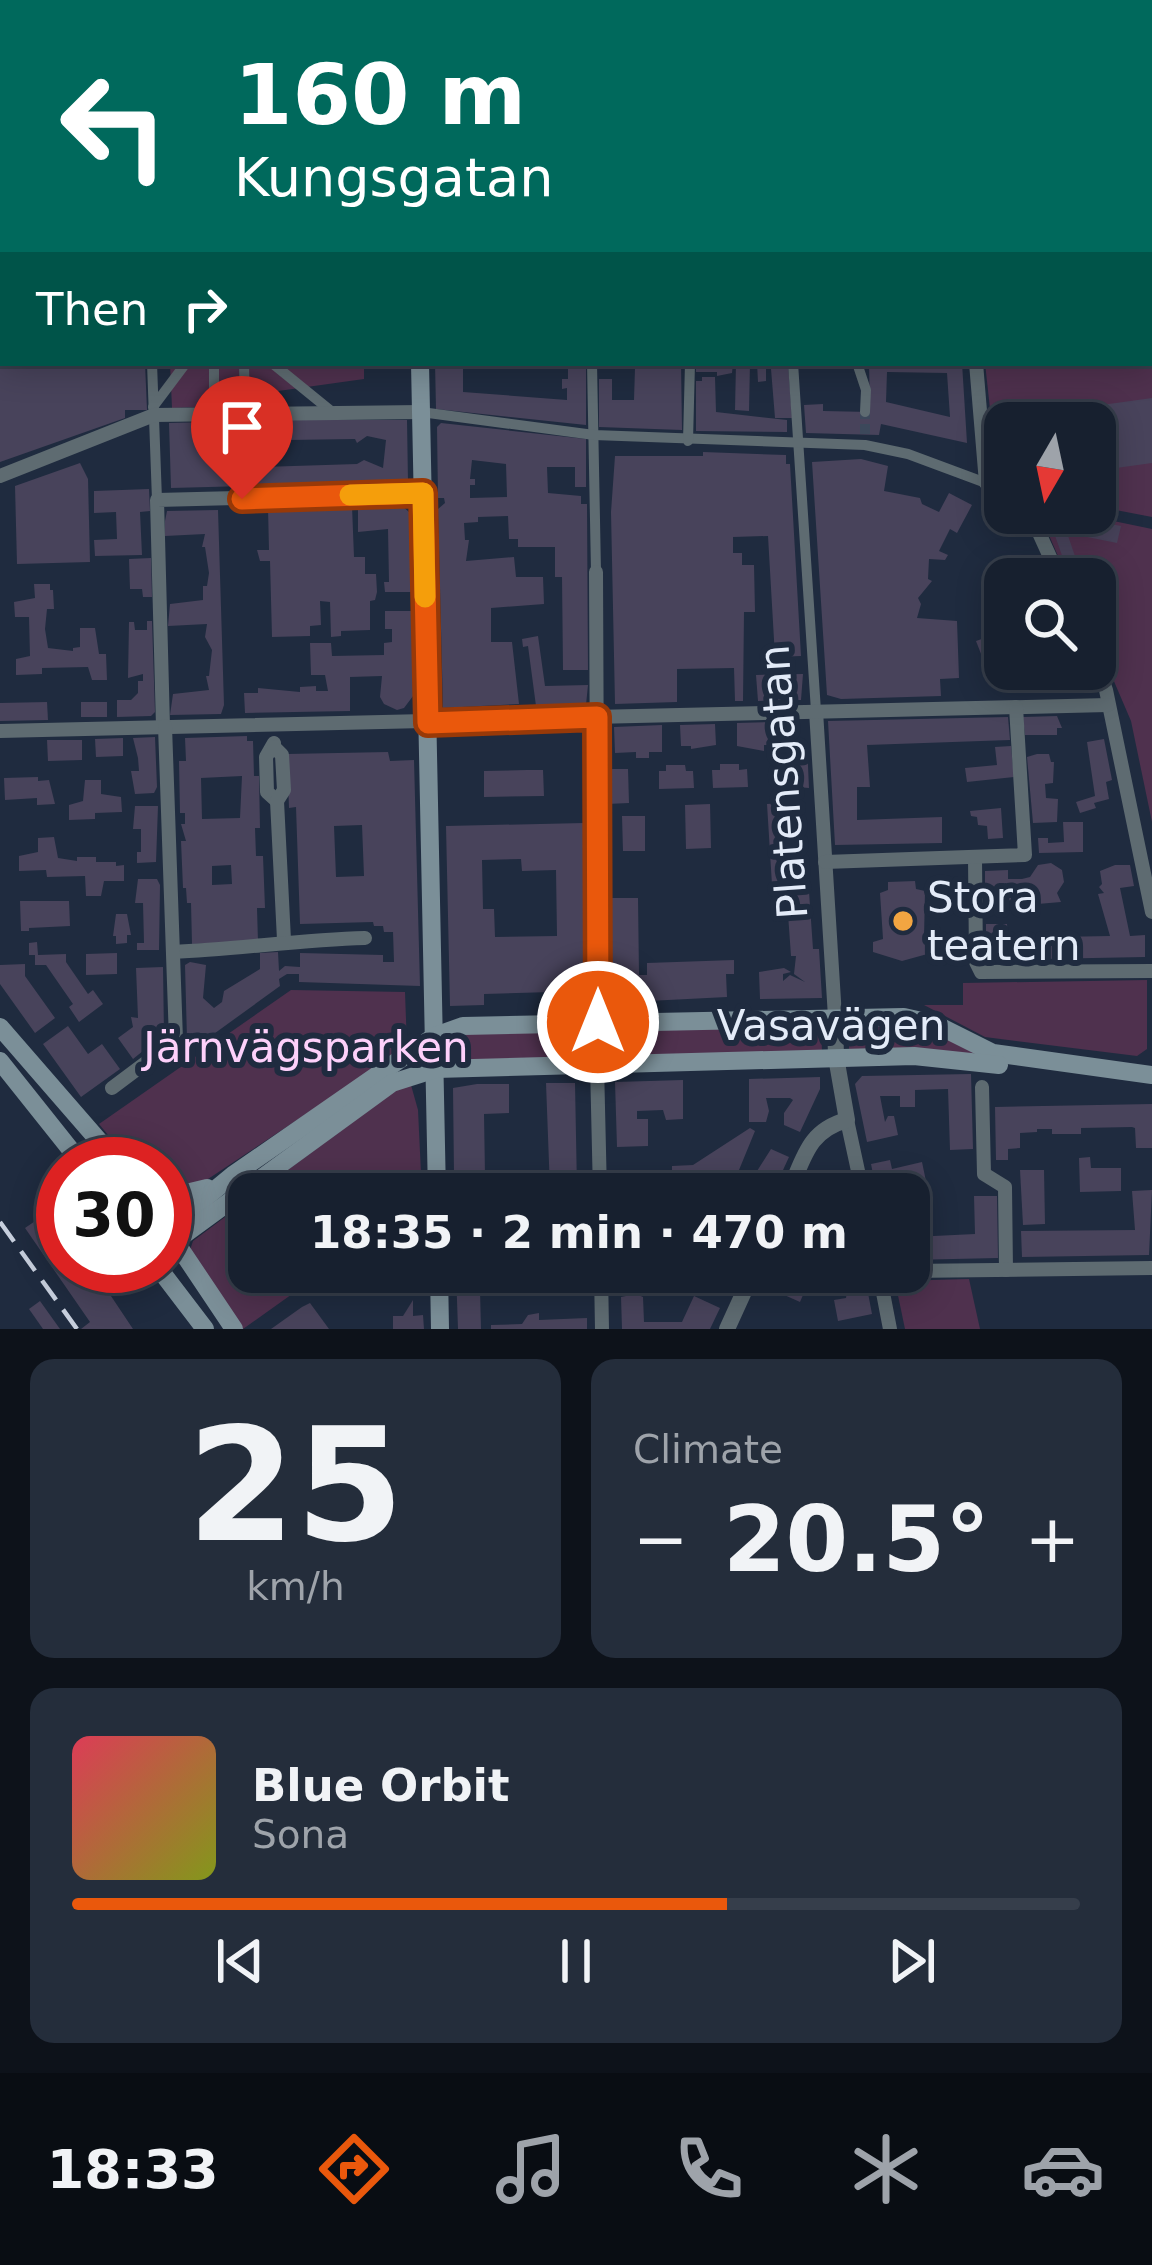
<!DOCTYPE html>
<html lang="en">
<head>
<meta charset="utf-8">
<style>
  :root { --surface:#17202f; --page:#242d3b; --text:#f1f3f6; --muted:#9ea3aa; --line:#363e4b; --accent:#ea580c }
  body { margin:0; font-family:"DejaVu Sans",sans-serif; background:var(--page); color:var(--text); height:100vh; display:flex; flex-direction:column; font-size:45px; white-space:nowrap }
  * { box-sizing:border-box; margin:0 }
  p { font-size:39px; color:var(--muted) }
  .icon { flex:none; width:66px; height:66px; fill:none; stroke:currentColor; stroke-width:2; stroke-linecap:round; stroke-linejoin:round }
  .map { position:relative; height:1329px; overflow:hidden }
  .details { display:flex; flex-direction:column; gap:30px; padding:30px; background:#0d121a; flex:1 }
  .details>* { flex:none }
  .hud { position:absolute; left:0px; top:0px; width:1152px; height:366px; box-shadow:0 6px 30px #0003,0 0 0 3px var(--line); background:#00695c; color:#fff; overflow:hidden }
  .needle { width:78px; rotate:189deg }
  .buttons { position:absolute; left:984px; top:402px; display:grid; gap:24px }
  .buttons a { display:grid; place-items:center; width:132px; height:132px; border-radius:24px; background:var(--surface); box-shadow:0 6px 30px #0003,0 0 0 3px var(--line); font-size:60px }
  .speed { position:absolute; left:36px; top:1137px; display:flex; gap:24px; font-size:60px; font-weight:700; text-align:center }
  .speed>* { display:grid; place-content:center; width:156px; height:156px; border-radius:50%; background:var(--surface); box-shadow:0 6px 30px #0003,0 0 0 3px var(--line); line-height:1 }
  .speed .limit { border:18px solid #d22; background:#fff; color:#111 }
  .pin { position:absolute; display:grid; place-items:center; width:102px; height:102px; color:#fff; margin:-123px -51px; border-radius:50% 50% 50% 0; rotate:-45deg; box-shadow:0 0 12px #0007 }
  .pin .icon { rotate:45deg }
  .me { position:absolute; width:132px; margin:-66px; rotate:0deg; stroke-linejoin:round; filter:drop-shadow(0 0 9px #0008) }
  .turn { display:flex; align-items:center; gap:42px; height:252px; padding:0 36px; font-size:54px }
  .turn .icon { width:156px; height:156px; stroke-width:2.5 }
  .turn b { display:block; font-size:84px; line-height:102px }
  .then { display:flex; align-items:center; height:114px; padding:0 36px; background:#0003; gap:24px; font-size:45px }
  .big { font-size:90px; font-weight:800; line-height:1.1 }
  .details .tile { flex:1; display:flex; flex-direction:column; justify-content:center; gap:18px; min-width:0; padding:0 42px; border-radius:24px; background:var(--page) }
  .details .dial { align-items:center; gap:0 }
  .dial b { font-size:156px; line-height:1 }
  .song { display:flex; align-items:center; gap:36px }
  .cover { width:144px; height:144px; border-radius:18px; background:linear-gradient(135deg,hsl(350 70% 55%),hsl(70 70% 35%)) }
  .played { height:12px; border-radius:6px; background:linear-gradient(90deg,var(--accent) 65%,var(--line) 65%) }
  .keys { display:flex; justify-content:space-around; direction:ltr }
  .heat { display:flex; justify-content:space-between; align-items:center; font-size:66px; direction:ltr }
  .details .tiles { flex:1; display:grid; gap:30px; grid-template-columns:1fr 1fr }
  .tile:last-child { grid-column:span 2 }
  .trip { position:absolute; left:228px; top:1173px; width:702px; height:120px; border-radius:24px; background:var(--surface); box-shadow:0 6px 30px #0003,0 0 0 3px var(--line); font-weight:800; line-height:120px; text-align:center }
  .dock { display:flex; height:192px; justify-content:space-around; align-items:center; background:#090d13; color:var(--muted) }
  .dock .icon { width:84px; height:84px }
  .dock .selected { color:var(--accent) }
  .dock b { font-size:54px; color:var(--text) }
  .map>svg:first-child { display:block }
</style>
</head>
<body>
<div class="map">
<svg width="1152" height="1329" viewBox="0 0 1152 1329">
  <rect width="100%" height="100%" fill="#1f2b3f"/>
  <g fill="#4f314e">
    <path d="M1152,310V517L1095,506V423H1005V477L997,473L985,363H1149Z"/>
    <path d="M170,363H364V379L271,392L272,404L172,408Z"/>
    <path d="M1048,513H1075L1152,529V822L1131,721L1095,637V579H1068L1045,526Z"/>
    <path d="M1147,980V1049L1137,1056L985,1037L924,1005H963V983Z"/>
    <path d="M291,990L405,992L407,1047L205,1181L165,1190V1164H132L99,1124Z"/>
    <path d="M821,1021L822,1053L457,1062L456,1031Z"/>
    <path d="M849,1021L918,1022L979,1054L849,1053Z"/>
    <path d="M411,1085L418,1110L422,1194H255L399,1088Z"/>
    <path d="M249,1199V1272H323L243,1329L190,1250L193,1241Z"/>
    <path d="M969,1279L980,1329H905L895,1281Z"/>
  </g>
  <g fill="#48435b" fill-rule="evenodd">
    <path d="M0,363H145L147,410H125V418L0,462Z"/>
    <path d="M435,363H463V392L567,400V388L562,389V379H568V363H586V425L436,409Z"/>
    <path d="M605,363H681L682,430L599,427V379H612V400H634L635,368L605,367Z"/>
    <path d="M696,363H733L732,373L717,376V372H696Z"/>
    <path d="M736,363H750L749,411L735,410Z"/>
    <path d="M757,363H788L792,418H775L771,369H766V381L758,382Z"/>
    <path d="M869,363H962L967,443L881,424L879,435L806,433L804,405L823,404V411L870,412ZM887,372L947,373L950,417L886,402Z"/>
    <path d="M702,377H715L716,412L787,420V432L696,431V381H702Z"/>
    <path d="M1152,398V463L1095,471V423H1064L1066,416L1080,408Z"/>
    <path d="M283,420H407L408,482L171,488L169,423ZM367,436L386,440L383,468L364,460L357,464L231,468L230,441L355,439L357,443Z"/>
    <path d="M441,423L586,439V487H575V467H547L548,493L581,496V504H587L588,670H563L562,577H555V547H518V539H509L508,516L478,517V522L464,523L465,540H469L466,561L514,557L516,577H543L544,604L491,608V642H512L519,704L443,708L438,509L445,503L444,498H438L437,427ZM472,460L506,464L507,497L470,498V485H475V479H470Z"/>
    <path d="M703,452L786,455V464H790L801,656L775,657L768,536L733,537V553H742V565H754L755,612H744L743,701H735L734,668L677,669V702L615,704L611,512L615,456H703Z"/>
    <path d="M861,459L888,466L884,491L920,498L922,504L939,512L949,493L972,505L957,533L950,529L939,551L948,555L945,560L929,559L928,579L932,581L918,598L921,604L917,618L957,621L959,678L940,679L941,696L841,699L827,695L812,462Z"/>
    <path d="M80,463L88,479L90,562L17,564L15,486Z"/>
    <path d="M149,489L150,511L140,512L142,555L95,556L94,540L117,539L116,512L94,513V491Z"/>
    <path d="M401,505L409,512L411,592H385L384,582H389L388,529L358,532V506Z"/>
    <path d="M352,506L354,557H365V574H376L377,592L375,600L370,601V630L341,631V636L331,637L330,602L320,601L321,625L310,626V636L272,637L270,561H260L257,550H269L268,508Z"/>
    <path d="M218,510L224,705L221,714L170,715L173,694L209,690L206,676H209L212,650L205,637L207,624L168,626L170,604L203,600V586H207L209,573L205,547H202L205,534L165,536V521L167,511Z"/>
    <path d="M1053,513L1080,518L1078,529L1065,527L1076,559L1073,560L1075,567L1067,570L1051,524Z"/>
    <path d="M1086,519L1121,526L1117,543L1082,536Z"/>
    <path d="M151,558L152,597H143L142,589H130L129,559Z"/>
    <path d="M34,584H50V590H53L54,609H47L45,629L48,648L73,651V648L80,647V628H95L99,654H106L107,680H92L88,667L42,668V674L16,675V659L30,656L29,617H15L14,602L35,598Z"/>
    <path d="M385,611H412L413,696L404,708L397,710L384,704L380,697L382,676L350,677V711L245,713L244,693H258V688L300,692V687L316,686V691H328L325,675H311L310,643H331L332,656L384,655V643L392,642V629H385Z"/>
    <path d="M147,621H152L155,712L151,716L117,717V700H131L138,693V681H143V674L128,678L129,622H134L135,630H147Z"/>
    <path d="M993,635L1005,671L990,677L976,641Z"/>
    <path d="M538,636L545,686L588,685L586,705L536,706L528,646L523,647L522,639Z"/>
    <path d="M803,674L801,700L758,701L756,675Z"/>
    <path d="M47,702L48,720L0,721V703Z"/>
    <rect x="81" y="702" width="26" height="15"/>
    <path d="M1057,716L1062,728H1057V735H1025L1023,717Z"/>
    <path d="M1008,717L1010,740L867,745L870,787H857V820L942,817V843L835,845L828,721Z"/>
    <path d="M775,722V745H764V751L737,746V723Z"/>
    <path d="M715,724L716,745L691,749V746H681L680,725Z"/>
    <path d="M662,725V752H649V758H636V752L615,753L614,727Z"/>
    <path d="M247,736V741H253L254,776H259L260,828H255L256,856H263L265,908H257L258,942L192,944L191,903H187L186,888H183L181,841H186L181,824H185V813H180L179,761H186L185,738ZM242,776L240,818L202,819L201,778ZM231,865L232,884L212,885V866Z"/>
    <path d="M155,737L157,787L154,793L135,794L131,771H139L138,758L133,738Z"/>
    <path d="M123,738V756L96,757L95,739Z"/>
    <path d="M1104,739L1112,780L1106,782L1109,799L1094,803L1096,808L1080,813L1076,802L1095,796L1087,742Z"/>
    <path d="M47,740H82V760L48,761Z"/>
    <path d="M807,744L809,788L770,785L769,772L789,767L793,745Z"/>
    <path d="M1011,746L1014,777L967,782L965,768L997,765L995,747Z"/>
    <path d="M388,752L390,761L414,760L420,986L299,982V974H287L279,979L280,986L200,1044L187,1039L185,965L190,962L206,965L203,998L214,1008L222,1002L224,991L260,969V953L278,952L279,971L285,966L300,967V953L383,955V962H394L393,932H384L383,926H374L373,922L300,924L296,807L289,808L287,754ZM362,825L364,876L336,877L334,826Z"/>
    <path d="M1037,754H1049L1051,762H1054L1053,783L1045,784L1046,798L1058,799L1057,822L1033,823L1027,757Z"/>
    <path d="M720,764H739V770L747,769L748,787L713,788L712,770H720Z"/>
    <path d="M666,765H685L686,771H693L694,788L659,789V771H666Z"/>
    <path d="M606,769H628L629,803L607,804Z"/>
    <path d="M527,770H543L544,796L484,797V771Z"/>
    <path d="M38,777V781L49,780L55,804L37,805V798L5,800L4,778Z"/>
    <path d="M85,780H101V794L121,797L122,812L95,813V819L69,820V805L83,801Z"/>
    <path d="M797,802L802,878L808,877L813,949H819L822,998L760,999L759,972L784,968L791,972L783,974V981L790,975L805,982L794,974L796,956H791L787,900L773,901L767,804Z"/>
    <path d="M710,804L711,848L686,849L685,805Z"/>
    <path d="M135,806H158L156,862L137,863V852H141V829H133Z"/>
    <path d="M1001,808L1003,838L988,839L987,826L978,825L977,817L971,816L970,811Z"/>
    <path d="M622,816H645V851H623Z"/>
    <path d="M1063,822H1083V852L1039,853L1038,838H1048V843L1064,842Z"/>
    <path d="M584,823L586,1002H552V992L484,994V1005L450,1006L446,826ZM521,859L522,871L556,870L557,936L495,937L494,909H483L482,860Z"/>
    <path d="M54,837L58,858L77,861V857H96V862H116V866L124,865V881H104L101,896H86L85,876L47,877L46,870L19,871V856L38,852V838Z"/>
    <path d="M1051,863L1062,870L1064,882L1057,893L1061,902L1026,905L1024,890L1015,891V901L985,897V871L1008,870V879H1022L1030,877L1038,865Z"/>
    <path d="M1115,865H1130L1134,886L1120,888L1130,936L1145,935V957L986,960V924H1007L1008,938L1110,936L1098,894L1104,893L1099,887L1102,884L1100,871Z"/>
    <path d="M138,879H157L160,885L159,950H137V943H144L143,903H135Z"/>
    <path d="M888,882L915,881L916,889L925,891L924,938L933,940L931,953L902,961L873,952V942L883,939L880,893L888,890Z"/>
    <path d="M608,898H638L639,975H647V963L734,960V974H726L727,997L609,1003Z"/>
    <path d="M20,901H69L70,926L29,928V931H21Z"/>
    <path d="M116,914H127L131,935H127V943L116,944V936H113Z"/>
    <path d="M37,942L38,955L66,954V962L88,994L93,990L103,1004L79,1022L69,1007L73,1004L46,965H35V955H29V943Z"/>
    <path d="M117,953V974L86,975V954Z"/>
    <path d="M25,964V976L55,1018L35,1033L0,984V965Z"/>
    <path d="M163,967L164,1034L133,1059L118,1038L133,1027L131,1017L138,1018L136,968Z"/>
    <path d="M68,1026L88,1054L102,1044L120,1069L81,1097L43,1044Z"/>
    <path d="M971,1074L973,1149L950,1150L948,1089L915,1090V1107H900V1096H880L885,1122L888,1116H894L898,1135L867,1142L855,1084L862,1076Z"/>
    <path d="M820,1077V1089L800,1132L784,1125V1113L793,1100L790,1098H766L769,1111L766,1122H749V1079Z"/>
    <path d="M683,1080V1119L666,1120L663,1110L637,1111V1119H648V1146L617,1147L615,1082Z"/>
    <path d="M546,1083H575L577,1189H584V1194H557V1190H550Z"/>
    <path d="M477,1084H509V1113L484,1114L485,1175H454L453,1088Z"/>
    <path d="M1152,1104V1148H1136L1135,1128L1132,1127L1081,1128V1134H1052V1129H1037V1132L1020,1133V1148L1008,1149V1160H996L995,1107Z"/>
    <path d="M750,1128L755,1131L739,1170L725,1172L722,1178L705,1170L700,1194H687L691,1175H672V1166L693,1165Z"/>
    <path d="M771,1149L789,1157L772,1194H748L749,1191L740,1186L743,1180L752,1179Z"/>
    <path d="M1090,1157L1091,1168H1121V1191L1080,1192L1079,1158Z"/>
    <path d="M890,1160L892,1169L922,1162L927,1186L877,1194L871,1164Z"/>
    <path d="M1020,1170H1044L1045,1224L1023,1225Z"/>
    <path d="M812,1175L845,1179L848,1194H803Z"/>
    <path d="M619,1180H644L648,1187H674V1194H618Z"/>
    <path d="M519,1187V1194H454V1189Z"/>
    <path d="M1152,1190L1149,1255L1022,1257L1021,1231L1135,1230L1132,1191Z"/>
    <path d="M974,1196H997L998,1258L909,1260V1227L913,1237L975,1234Z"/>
    <path d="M63,1202V1266H91L133,1329H81L90,1322L25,1228Z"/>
    <path d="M456,1272H490L491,1293L480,1290L481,1329H458Z"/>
    <path d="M521,1272H586V1293H522Z"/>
    <path d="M768,1272H798L794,1280L809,1281L800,1302L762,1285Z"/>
    <path d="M833,1272H864L872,1314L838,1321L834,1300L846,1298L847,1291L845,1283L836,1287Z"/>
    <path d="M636,1294L643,1297L644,1322H682L694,1296L720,1308L710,1329H622L621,1297Z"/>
    <path d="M413,1300V1316L423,1315L424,1329H393V1316H403Z"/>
    <path d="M40,1301L60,1329H43L29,1309Z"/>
    <path d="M310,1303L329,1329H271L302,1307Z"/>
    <path d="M539,1313V1320L587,1318V1329H491V1325L522,1324L528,1315Z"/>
  </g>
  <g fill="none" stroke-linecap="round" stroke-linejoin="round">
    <path stroke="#3c485b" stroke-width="10" stroke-dasharray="10 5" stroke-linecap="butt" d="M865,434V412"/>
    <g stroke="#5e6b71" stroke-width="10">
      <path d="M144,0V3"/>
      <path d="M498,0V3"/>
      <path d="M720,0V3"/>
      <path d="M775,0V3"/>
      <path d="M0,51H3"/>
      <path d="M152,363L157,500"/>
      <path d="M214,363V413"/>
      <path d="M244,363L245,413"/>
      <path d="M272,363L331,411"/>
      <path d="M592,363L596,572"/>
      <path d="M793,363L816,711"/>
      <path d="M857,363L866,390L865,412"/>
      <path d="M153,407L186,363"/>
      <path d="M421,412L594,435L865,445L908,454L986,483"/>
      <path d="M688,441L690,363"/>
    </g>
    <g stroke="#5e6b71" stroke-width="14">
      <path d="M586,0V3"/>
      <path d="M940,3L985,0"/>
      <path d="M1082,3L1083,0"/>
      <path d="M1149,63L1152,62"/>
      <path d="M0,274H3"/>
      <path d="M976,363L986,483L1005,493"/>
      <path d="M0,476L154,415L421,412"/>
      <path d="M1030,513L1060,579"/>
      <path d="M596,572L598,1022"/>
      <path d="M1095,659L1106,690L1152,912"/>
      <path d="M816,711L835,1017"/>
      <path d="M163,726L157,500L423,493"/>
      <path d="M0,731L1108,705"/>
      <path d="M274,743L266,757L267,792L277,801"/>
      <path d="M274,747L282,755L284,790L277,801L284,940"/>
      <path d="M975,858L976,962L981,972L1152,971"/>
      <path d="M825,862L1025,855L1016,707"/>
      <path d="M173,952C238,949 300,940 365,938"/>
      <path d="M597,1064L600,1194"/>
      <path d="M982,1087L984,1174L1005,1187L1006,1270"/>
      <path d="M112,1088L176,1040L165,726"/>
      <path d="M847,1120L863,1194"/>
      <path d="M909,1271L1152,1268"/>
      <path d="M601,1272L602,1329"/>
      <path d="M879,1272L890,1329"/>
    </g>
    <g stroke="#5e6b71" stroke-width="16">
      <path d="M1149,198H1152"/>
      <path d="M788,1194C804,1159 807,1131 847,1120L836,1057L835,1017"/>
      <path d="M727,1329L753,1272"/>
    </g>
    <g stroke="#7b8f98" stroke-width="18">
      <path d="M414,3V0"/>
      <path d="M420,363L437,1194"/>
      <path d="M0,1027L119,1164"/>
      <path d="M0,1061L82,1164"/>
      <path d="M165,1198L207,1188"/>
      <path d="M167,1229L234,1329"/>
      <path d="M165,1231L233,1175L412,1051L435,1036L463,1026L904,1017L935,1024L993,1053L1152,1075"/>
      <path d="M165,1236L185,1234L392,1083L436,1069L914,1056L999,1065"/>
      <path d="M157,1266L205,1329"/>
      <path d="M439,1272L440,1329"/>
    </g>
    <path stroke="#c7cfdd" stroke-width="4.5" stroke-dasharray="24 12" stroke-linecap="butt" d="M0,1222L77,1329"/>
  </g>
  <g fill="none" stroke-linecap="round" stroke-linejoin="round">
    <defs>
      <path id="route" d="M242,499L423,493L428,723L597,717L598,1022"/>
    </defs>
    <use href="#route" stroke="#983908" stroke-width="30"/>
    <use href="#route" stroke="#ea580c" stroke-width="21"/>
    <path stroke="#f59e0b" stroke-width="21" d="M350,495L423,493L425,597"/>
  </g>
  <circle fill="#f2a541" stroke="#1f2b3f" stroke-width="4.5" cx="903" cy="921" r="12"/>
  <g text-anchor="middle" stroke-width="12" stroke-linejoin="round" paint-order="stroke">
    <g font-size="42" fill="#e3ebf8" stroke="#1f2b3f">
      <text transform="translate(783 782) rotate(-94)" y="15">Platensgatan</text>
      <text x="831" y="1040">Vasavägen</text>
    </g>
    <g font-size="42" fill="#e3ebf8" stroke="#1f2b3f" text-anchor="start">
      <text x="927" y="912">Stora<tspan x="927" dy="48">teatern</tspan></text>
    </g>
    <g font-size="42" fill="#fdd0fa" stroke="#1f2b3f">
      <text x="306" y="1062">Järnvägsparken</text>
    </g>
  </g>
</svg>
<div class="buttons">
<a><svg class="needle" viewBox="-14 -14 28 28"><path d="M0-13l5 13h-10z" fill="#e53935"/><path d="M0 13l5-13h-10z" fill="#9ea3aa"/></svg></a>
<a><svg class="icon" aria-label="search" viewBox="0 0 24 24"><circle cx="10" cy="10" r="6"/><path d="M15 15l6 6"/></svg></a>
</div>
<div class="speed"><div class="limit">30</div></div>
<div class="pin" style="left:242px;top:499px;background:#d93025"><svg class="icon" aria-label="arrive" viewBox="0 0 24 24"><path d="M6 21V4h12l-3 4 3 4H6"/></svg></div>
<svg class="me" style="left:598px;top:1022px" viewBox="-20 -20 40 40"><circle r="17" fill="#ea580c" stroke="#fff" stroke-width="3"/><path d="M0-11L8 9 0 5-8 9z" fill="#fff"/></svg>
<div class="trip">18:35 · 2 min · 470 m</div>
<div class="hud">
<div class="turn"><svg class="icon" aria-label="left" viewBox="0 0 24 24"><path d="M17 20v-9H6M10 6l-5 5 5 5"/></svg><div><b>160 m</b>Kungsgatan</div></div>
<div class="then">Then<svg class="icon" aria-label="right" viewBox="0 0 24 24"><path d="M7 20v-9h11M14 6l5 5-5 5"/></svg></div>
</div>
</div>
<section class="details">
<div class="tiles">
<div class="tile dial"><b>25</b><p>km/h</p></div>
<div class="tile"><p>Climate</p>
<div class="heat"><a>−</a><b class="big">20.5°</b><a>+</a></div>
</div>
<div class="tile">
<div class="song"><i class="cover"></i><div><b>Blue Orbit</b><p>Sona</p></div></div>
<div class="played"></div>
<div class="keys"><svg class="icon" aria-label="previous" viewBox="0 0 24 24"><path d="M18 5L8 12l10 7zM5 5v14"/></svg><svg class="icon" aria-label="pause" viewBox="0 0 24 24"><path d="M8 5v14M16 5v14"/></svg><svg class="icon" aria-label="next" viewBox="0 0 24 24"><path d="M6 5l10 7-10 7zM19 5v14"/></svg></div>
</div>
</div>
</section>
<nav class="dock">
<b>18:33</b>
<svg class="icon selected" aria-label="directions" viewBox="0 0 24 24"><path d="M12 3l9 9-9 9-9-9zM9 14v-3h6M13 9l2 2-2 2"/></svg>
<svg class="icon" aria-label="music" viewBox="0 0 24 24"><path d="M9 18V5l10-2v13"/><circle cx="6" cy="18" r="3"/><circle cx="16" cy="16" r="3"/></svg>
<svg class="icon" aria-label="phone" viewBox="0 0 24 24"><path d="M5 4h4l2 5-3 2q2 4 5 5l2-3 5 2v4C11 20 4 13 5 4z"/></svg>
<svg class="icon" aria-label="climate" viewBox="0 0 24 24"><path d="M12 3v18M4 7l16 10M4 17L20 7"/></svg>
<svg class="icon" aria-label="car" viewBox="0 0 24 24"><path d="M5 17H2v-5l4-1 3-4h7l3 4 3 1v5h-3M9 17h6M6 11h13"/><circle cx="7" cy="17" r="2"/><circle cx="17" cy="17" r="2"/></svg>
</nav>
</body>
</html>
